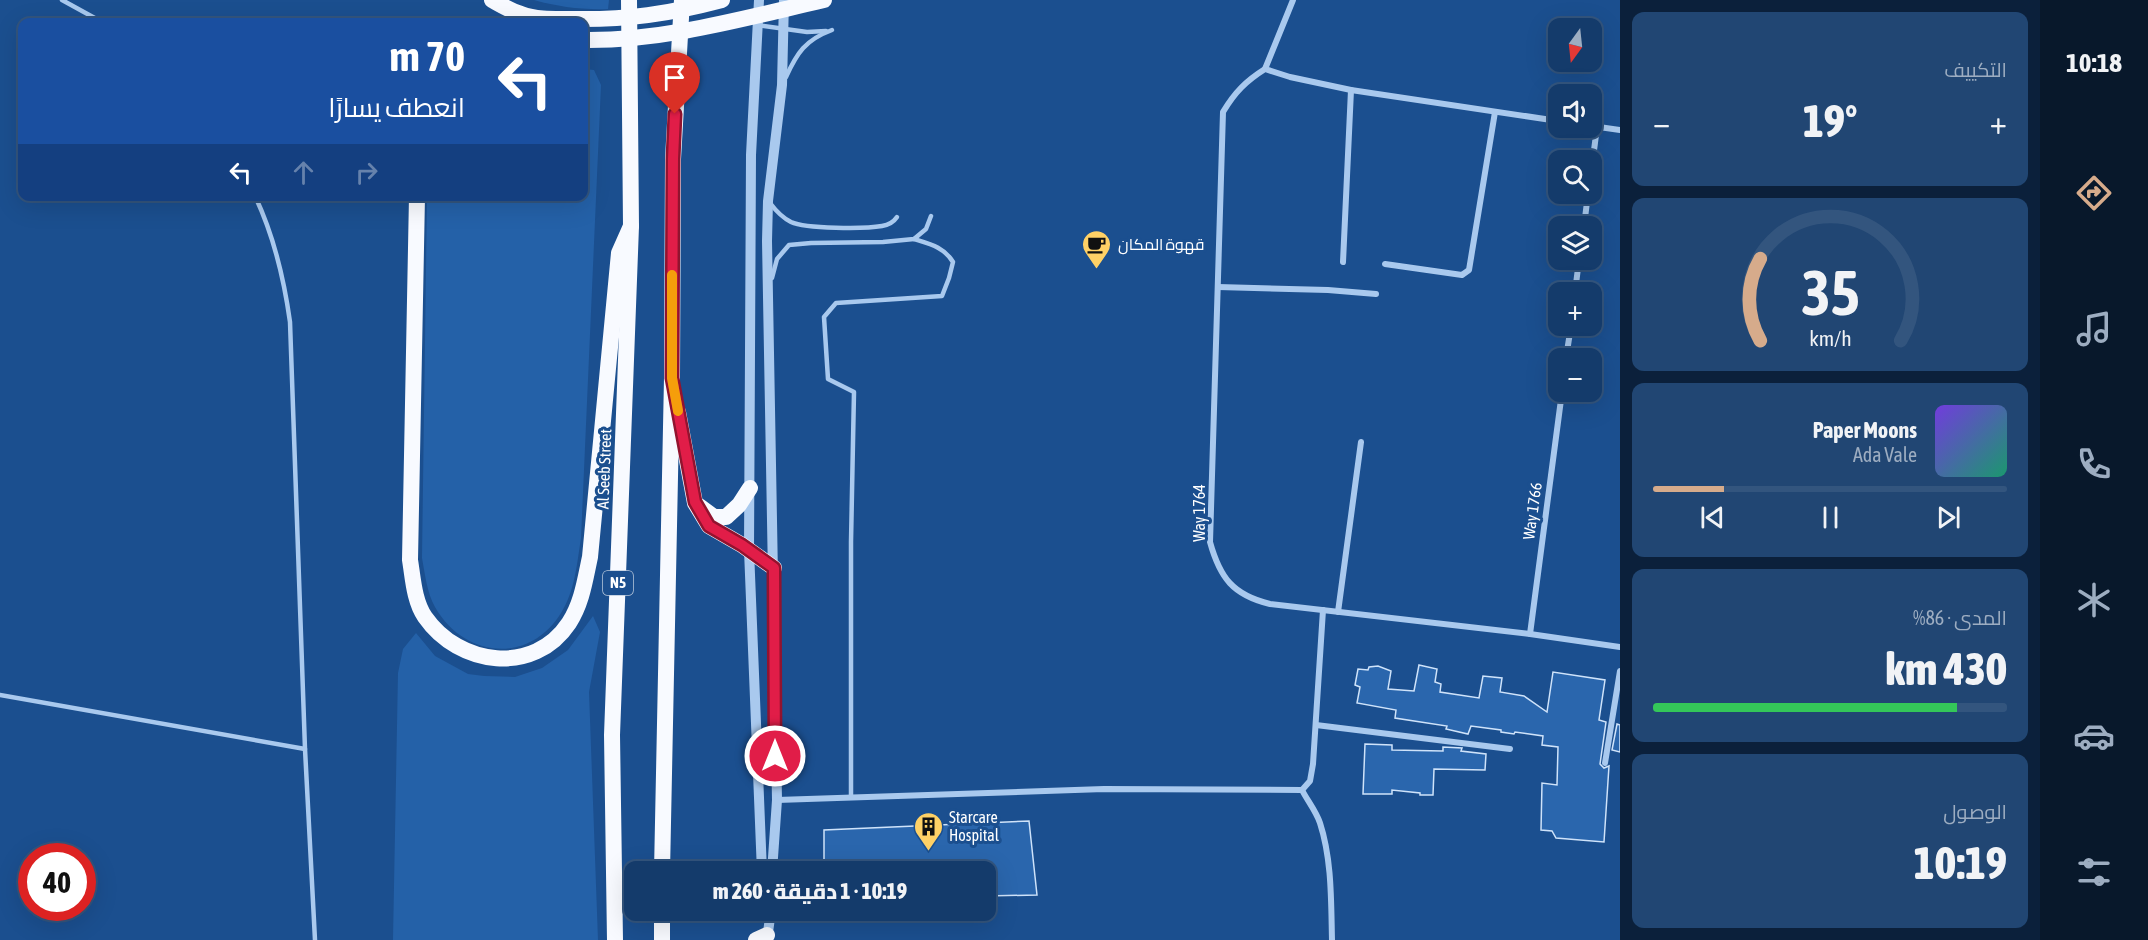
<!DOCTYPE html>
<html lang="ar">
<head>
<meta charset="utf-8">
<style>
  :root { --surface:#143b6b; --page:#214673; --text:#f1f3f6; --muted:#9dadc1; --line:#33557e; --accent:#d6ab8b }
  body { margin:0; font-family:"Asap Condensed",Cairo,sans-serif; background:var(--page); color:var(--text); direction:rtl; height:100vh; display:flex; flex-direction:column; font-size:22px; white-space:nowrap }
  * { box-sizing:border-box; margin:0 }
  p { font-size:20px; color:var(--muted) }
  .icon { flex:none; width:33px; height:33px; fill:none; stroke:currentColor; stroke-width:2; stroke-linecap:round; stroke-linejoin:round }
  .map { position:relative; flex:1; overflow:hidden; direction:ltr }
  .details { display:flex; flex-direction:column; gap:12px; padding:12px; background:#0b203b; width:420px }
  .details>* { flex:none }
  .guide { position:absolute; left:18px; top:18px; width:570px; height:183px; border-radius:12px; box-shadow:0 6px 24px #0002,0 0 0 2px var(--line); direction:rtl; background:#1a4fa0; color:#fff; overflow:hidden }
  .needle { width:39px; rotate:195deg }
  .tools { position:absolute; left:1548px; top:18px; display:grid; gap:12px }
  .tools a { display:grid; place-items:center; width:54px; height:54px; border-radius:12px; background:var(--surface); box-shadow:0 6px 24px #0002,0 0 0 2px var(--line); font-size:30px }
  .speed { position:absolute; left:18px; top:843px; display:flex; gap:12px; font-size:30px; font-weight:700; text-align:center }
  .speed>* { display:grid; place-content:center; width:78px; height:78px; border-radius:50%; background:var(--surface); box-shadow:0 6px 24px #0002,0 0 0 2px var(--line); line-height:1 }
  .speed .limit { border:9px solid #d22; background:#fff; color:#111 }
  .pin { position:absolute; display:grid; place-items:center; width:51px; height:51px; color:#fff; margin:-62px -26px; border-radius:50% 50% 50% 0; rotate:-45deg; box-shadow:0 0 6px #0007 }
  .pin .icon { rotate:45deg }
  .me { position:absolute; width:66px; margin:-33px; rotate:0deg; stroke-linejoin:round; filter:drop-shadow(0 0 4px #0008) }
  .turn { display:flex; align-items:center; gap:21px; height:126px; padding:0 24px; font-size:27px }
  .turn .icon { width:78px; height:78px; stroke-width:2.5 }
  .turn b { display:block; font-size:42px; line-height:51px }
  .lanes { display:flex; align-items:center; height:57px; padding:0 24px; background:#0003; justify-content:center; gap:30px; direction:ltr }
  .lanes .off { opacity:.35 }
  .big { font-size:45px; font-weight:800; line-height:1.1 }
  .details .tile { flex:1; display:flex; flex-direction:column; justify-content:center; gap:9px; min-width:0; padding:0 21px; border-radius:12px; background:var(--page) }
  .details .dial { align-items:center; gap:0 }
  .dial svg { height:156px; overflow:visible; fill:none; stroke:var(--line); stroke-width:7; stroke-linecap:round; text-anchor:middle }
  .dial text { fill:var(--text); stroke:none }
  .song { display:flex; align-items:center; gap:18px }
  .cover { width:72px; height:72px; border-radius:9px; background:linear-gradient(135deg,hsl(260 70% 55%),hsl(160 70% 35%)) }
  .played { height:6px; border-radius:3px; background:linear-gradient(90deg,var(--accent) 20%,var(--line) 20%) }
  .keys { display:flex; justify-content:space-around; direction:ltr }
  .heat { display:flex; justify-content:space-between; align-items:center; font-size:33px; direction:ltr }
  .charge { height:9px; border-radius:4px; background:linear-gradient(90deg,#34c759 86%,var(--line) 0) }
  .trip { position:absolute; left:624px; top:861px; width:372px; height:60px; border-radius:12px; background:var(--surface); box-shadow:0 6px 24px #0002,0 0 0 2px var(--line); font-weight:800; line-height:60px; text-align:center; direction:rtl }
  main { display:flex; flex:1; min-height:0 }
  .tab-bar { display:flex; flex-direction:column; width:108px; justify-content:space-around; align-items:center; background:#08182b; color:var(--muted) }
  .tab-bar .icon { width:42px; height:42px }
  .tab-bar .on { color:var(--accent) }
  .tab-bar b { font-size:27px; color:var(--text) }
  .map>svg:first-child { display:block }
</style>
</head>
<body>
<main>
<nav class="tab-bar">
<b>10:18</b>
<svg class="icon on" aria-label="directions" viewBox="0 0 24 24"><path d="M12 3l9 9-9 9-9-9zM9 14v-3h6M13 9l2 2-2 2"/></svg>
<svg class="icon" aria-label="music" viewBox="0 0 24 24"><path d="M9 18V5l10-2v13"/><circle cx="6" cy="18" r="3"/><circle cx="16" cy="16" r="3"/></svg>
<svg class="icon" aria-label="phone" viewBox="0 0 24 24"><path d="M5 4h4l2 5-3 2q2 4 5 5l2-3 5 2v4C11 20 4 13 5 4z"/></svg>
<svg class="icon" aria-label="climate" viewBox="0 0 24 24"><path d="M12 3v18M4 7l16 10M4 17L20 7"/></svg>
<svg class="icon" aria-label="car" viewBox="0 0 24 24"><path d="M5 17H2v-5l4-1 3-4h7l3 4 3 1v5h-3M9 17h6M6 11h13"/><circle cx="7" cy="17" r="2"/><circle cx="17" cy="17" r="2"/></svg>
<svg class="icon" aria-label="filters" viewBox="0 0 24 24"><path d="M4 7h16M4 17h16"/><circle cx="9" cy="7" r="2"/><circle cx="15" cy="17" r="2"/></svg>
</nav>
<section class="details">
<div class="tile"><p>التكييف</p>
<div class="heat"><a>−</a><b class="big">19°</b><a>+</a></div>
</div>
<div class="tile dial"><svg viewBox="0 0 100 80">
<path d="M14 69A42 42 0 1 1 86 69"/>
<path d="M14 69A42 42 0 0 1 14 27" stroke="#d6ab8b"/>
<text x="50" y="56" font-size="32" font-weight="700">35</text>
<text x="50" y="72" font-size="11">km/h</text>
</svg></div>
<div class="tile">
<div class="song"><i class="cover"></i><div><b>Paper Moons</b><p>Ada Vale</p></div></div>
<div class="played"></div>
<div class="keys"><svg class="icon" aria-label="previous" viewBox="0 0 24 24"><path d="M18 5L8 12l10 7zM5 5v14"/></svg><svg class="icon" aria-label="pause" viewBox="0 0 24 24"><path d="M8 5v14M16 5v14"/></svg><svg class="icon" aria-label="next" viewBox="0 0 24 24"><path d="M6 5l10 7-10 7zM19 5v14"/></svg></div>
</div>
<div class="tile"><p>المدى · 86%</p><b class="big">430 km</b><div class="charge"></div></div>
<div class="tile"><p>الوصول</p><b class="big">10:19</b></div>
</section>
<div class="map">
<svg width="1620" height="940" viewBox="0 0 1620 940">
  <rect width="100%" height="100%" fill="#1b4f8f"/>
  <g fill="#2461a8">
    <path d="M534,0H609L608,9C583,10 559,7 534,0Z"/>
    <path d="M584,69L594,70L601,85L581,538C577,563 575,591 561,613C529,665 464,658 435,607C427,593 425,574 422,558L427,197L584,196Z"/>
    <path d="M593,616L600,632L589,692L598,940H393L398,673L403,649L416,633L435,656L468,674L484,676L515,677L542,668L568,650Z"/>
  </g>
  <g fill="#2a66ad" stroke="#cfe3fa" stroke-width="1.5">
    <path d="M1419,665L1437,669L1435,682L1441,684L1440,692L1479,698L1483,676L1502,678L1500,692L1524,696L1547,712L1553,672L1605,680L1599,720L1606,722L1600,764L1604,768L1609,766L1604,842L1556,838L1552,831L1541,830L1542,783L1557,785L1558,747L1542,745L1543,736L1515,732L1514,734L1501,732V730L1471,726L1468,734L1446,729L1447,726L1395,718L1396,710L1357,703L1360,687L1355,685L1358,669L1368,670L1369,667L1378,666L1391,671L1388,689L1414,691Z"/>
    <path d="M1617,724L1620,725V752L1612,750Z"/>
    <path d="M1365,744L1392,745V750L1443,751V747L1462,748L1461,751L1486,754L1485,770L1434,769L1433,795H1420V793L1392,790V794H1363Z"/>
    <path d="M1029,821L1037,895L986,896V872H824V830Z"/>
  </g>
  <g fill="none" stroke-linecap="round" stroke-linejoin="round">
    <g stroke="#a9c9ee" stroke-width="4.5">
      <path d="M62,0L102,22"/>
      <path d="M757,25L807,32L826,31"/>
      <path d="M786,77C797,53 805,40 832,30"/>
      <path d="M255,196C274,236 284,279 290,322L305,749L315,940"/>
      <path d="M770,203C776,211 783,218 791,222C806,229 865,229 882,226C888,225 893,223 897,217"/>
      <path d="M772,278L777,259L789,245L811,243L883,242L914,239L926,229L931,216"/>
      <path d="M0,695L305,749"/>
      <path d="M851,797V542L854,392L828,379L824,317L836,303L942,296L949,278L953,262C944,247 930,244 914,239"/>
    </g>
    <g stroke="#a9c9ee" stroke-width="6">
      <path d="M1265,69L1293,0"/>
      <path d="M1558,121L1351,90L1290,77L1265,69C1246,81 1235,92 1223,112L1210,542C1220,578 1233,595 1270,604L1530,634L1620,647"/>
      <path d="M1592,126L1620,130"/>
      <path d="M1592,166L1597,127"/>
      <path d="M1584,226L1588,194"/>
      <path d="M1343,262L1351,90"/>
      <path d="M1385,264L1462,275L1469,270L1495,112"/>
      <path d="M1218,287L1328,290L1376,294"/>
      <path d="M1575,292L1579,260"/>
      <path d="M1566,358L1571,326"/>
      <path d="M1338,612L1361,442"/>
      <path d="M1530,634L1562,392"/>
      <path d="M1316,725L1510,749"/>
      <path d="M1605,763L1620,671"/>
      <path d="M1302,790C1307,800 1316,811 1320,823C1332,860 1331,901 1332,940"/>
      <path d="M777,800L1104,789L1302,790L1310,781L1313,764L1323,610"/>
    </g>
    <g stroke="#a9c9ee" stroke-width="10">
      <path d="M759,0L751,155L749,550L762,872"/>
      <path d="M772,872L777,800L767,241L768,201L782,85L784,0"/>
      <path d="M767,940L771,910"/>
    </g>
    <g stroke="#f8faff" stroke-width="16">
      <path d="M417,196L410,560C413,578 414,601 425,617C459,666 534,676 569,623C582,603 585,580 590,557L619,253L631,226"/>
      <path d="M678,412L695,503L709,526L742,545L774,568"/>
      <path d="M699,506L714,517H726L739,505L750,488"/>
      <path d="M662,872L672,378L673,159L682,0"/>
      <path d="M662,910V940"/>
      <path d="M615,940L612,735L631,226L629,0"/>
      <path d="M756,940L767,935"/>
    </g>
    <g stroke="#f8faff" stroke-width="16">
      <path d="M492,0C501,5 511,11 521,14C537,20 555,19 572,19C627,20 669,14 722,0"/>
      <path d="M584,40C665,41 745,18 824,0"/>
    </g>
  </g>
  <g fill="none" stroke-linecap="round" stroke-linejoin="round">
    <defs>
      <path id="route" d="M675,114L673,159L672,378L695,502L709,526L742,545L774,568L775,756"/>
    </defs>
    <use href="#route" stroke="#92132f" stroke-width="15"/>
    <use href="#route" stroke="#e11d48" stroke-width="10"/>
    <path stroke="#f59e0b" stroke-width="10" d="M672,275V378L678,411"/>
  </g>
  <defs>
    <symbol id="cafe-pin" viewBox="-11 -11 22 30"><path d="M0 17L-7.5 6A9.5 9.5 0 1 1 7.5 6Z" fill="#ffd166" stroke="#1b4f8f"/><path d="M-5.5-4.5H6V0H3Q3 3.5 0 3.5H-2.5Q-5.5 3.5-5.5 0ZM3-3.2v2h1.7v-2ZM-6 4.5H4V6H-6Z" fill="#111"/></symbol>
    <symbol id="building-pin" viewBox="-11 -11 22 30"><path d="M0 17L-7.5 6A9.5 9.5 0 1 1 7.5 6Z" fill="#ffd166" stroke="#1b4f8f"/><path d="M-4-6H4V6H1V3H-1V6H-4ZM-2.5-4.3h1.7v1.8h-1.7ZM.8-4.3h1.7v1.8H.8ZM-2.5-1h1.7V.8h-1.7ZM.8-1h1.7V.8H.8Z" fill="#111"/></symbol>
  </defs>
  <g fill-rule="evenodd">
    <use href="#cafe-pin" x="1080" y="228" width="33" height="45"/>
    <use href="#building-pin" x="912" y="810" width="33" height="45"/>
  </g>
  <g text-anchor="middle" stroke-width="6" stroke-linejoin="round" paint-order="stroke">
    <rect fill="#1b4f8f" stroke="#bbcadd" stroke-width="1.5" x="603" y="571" width="30" height="24" rx="4.5"/>
    <g font-size="15" font-weight="bold" fill="#fff">
      <text x="618" y="588">N5</text>
    </g>
    <g font-size="16" fill="#fff" stroke="#1b4f8f" text-anchor="start">
      <text x="1118" y="250">قهوة المكان</text>
      <text x="949" y="823">Starcare<tspan x="949" dy="18">Hospital</tspan></text>
    </g>
    <g font-size="16" fill="#fff" stroke="#1b4f8f">
      <text transform="translate(604 469) rotate(-88)" y="6">Al Seeb Street</text>
      <text transform="translate(1532 511) rotate(-82)" y="6">Way 1766</text>
      <text transform="translate(1199 513) rotate(-90)" y="6">Way 1764</text>
    </g>
  </g>
</svg>
<div class="tools">
<a><svg class="needle" viewBox="-14 -14 28 28"><path d="M0-13l5 13h-10z" fill="#e53935"/><path d="M0 13l5-13h-10z" fill="#9dadc1"/></svg></a>
<a><svg class="icon" aria-label="sound" viewBox="0 0 24 24"><path d="M4 9h4l5-4v14l-5-4H4zM17 9q2 3 0 6"/></svg></a>
<a><svg class="icon" aria-label="search" viewBox="0 0 24 24"><circle cx="10" cy="10" r="6"/><path d="M15 15l6 6"/></svg></a>
<a><svg class="icon" aria-label="layers" viewBox="0 0 24 24"><path d="M12 4l9 5-9 5-9-5zM3 14l9 5 9-5"/></svg></a>
<a>+</a>
<a>−</a>
</div>
<div class="speed"><div class="limit">40</div></div>
<div class="pin" style="left:675px;top:114px;background:#d93025"><svg class="icon" aria-label="arrive" viewBox="0 0 24 24"><path d="M6 21V4h12l-3 4 3 4H6"/></svg></div>
<svg class="me" style="left:775px;top:756px" viewBox="-20 -20 40 40"><circle r="17" fill="#e11d48" stroke="#fff" stroke-width="3"/><path d="M0-11L8 9 0 5-8 9z" fill="#fff"/></svg>
<div class="trip">10:19 · 1 دقيقة · 260 m</div>
<div class="guide">
<div class="turn"><svg class="icon" aria-label="left" viewBox="0 0 24 24"><path d="M17 20v-9H6M10 6l-5 5 5 5"/></svg><div><b>70 m</b>انعطف يسارًا</div></div>
<div class="lanes"><svg class="icon" aria-label="left" viewBox="0 0 24 24"><path d="M17 20v-9H6M10 6l-5 5 5 5"/></svg><svg class="icon off" aria-label="ahead" viewBox="0 0 24 24"><path d="M12 20V5M6 11l6-6 6 6"/></svg><svg class="icon off" aria-label="right" viewBox="0 0 24 24"><path d="M7 20v-9h11M14 6l5 5-5 5"/></svg></div>
</div>
</div>
</main>
</body>
</html>
